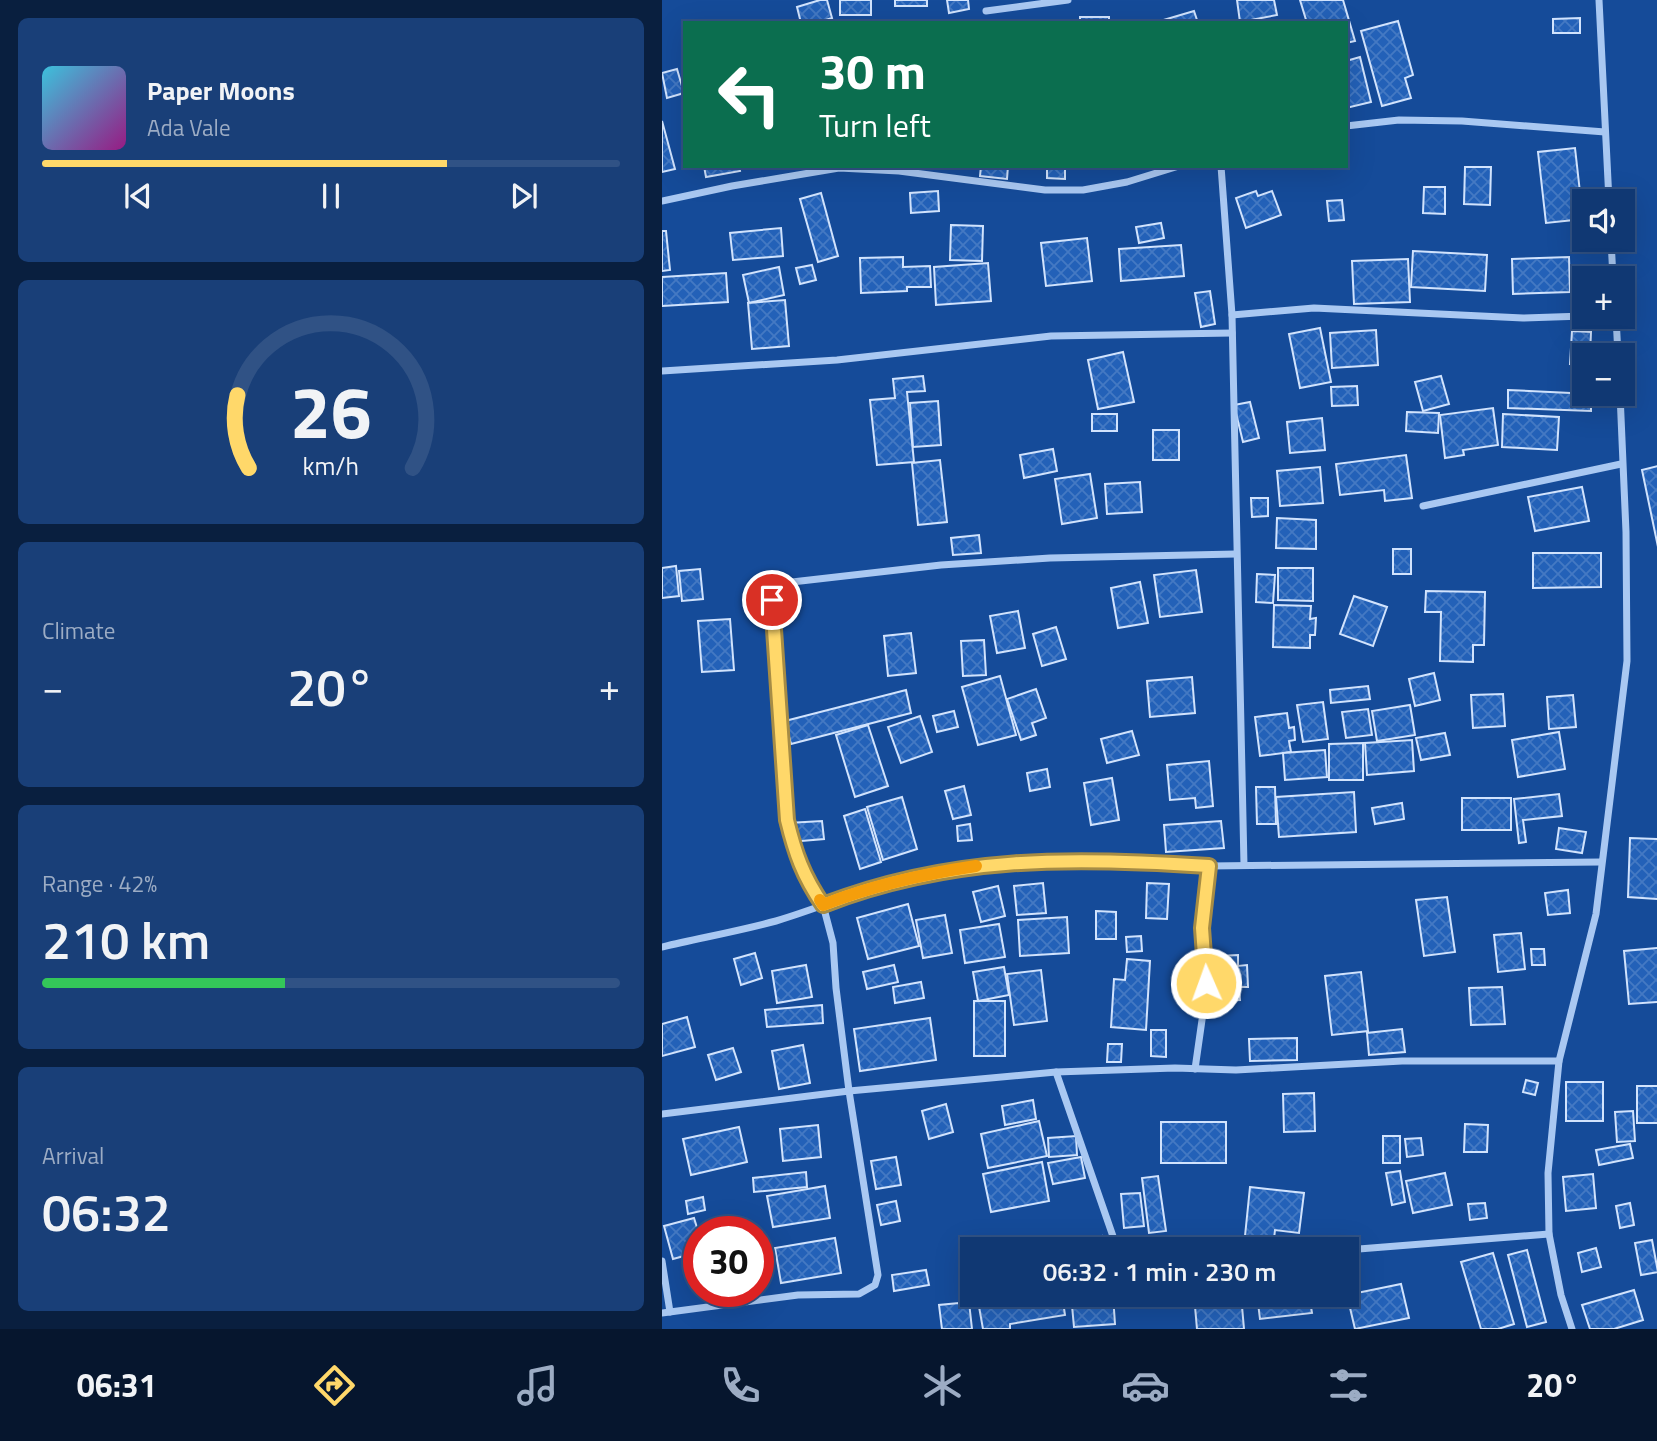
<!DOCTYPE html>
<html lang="en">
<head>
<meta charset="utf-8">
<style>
  :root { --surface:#103873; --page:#193f78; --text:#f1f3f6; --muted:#9cacc4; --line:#305285; --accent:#ffd86a }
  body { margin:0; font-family:"Titillium Web",sans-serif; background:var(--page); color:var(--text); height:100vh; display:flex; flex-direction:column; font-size:26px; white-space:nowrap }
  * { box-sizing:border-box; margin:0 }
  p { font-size:23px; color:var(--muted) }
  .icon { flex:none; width:38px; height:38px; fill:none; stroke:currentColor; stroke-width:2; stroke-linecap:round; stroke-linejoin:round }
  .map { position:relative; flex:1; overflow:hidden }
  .sheet { display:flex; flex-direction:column; gap:18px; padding:18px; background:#091f3f; width:662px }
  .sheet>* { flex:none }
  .guide { position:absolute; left:21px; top:21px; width:665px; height:147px; border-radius:0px; box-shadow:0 7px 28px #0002,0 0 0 2px var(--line); background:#0b6e4f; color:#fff; overflow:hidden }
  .buttons { position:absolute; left:910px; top:189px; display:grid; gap:14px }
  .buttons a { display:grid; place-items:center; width:63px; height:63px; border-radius:0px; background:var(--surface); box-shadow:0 7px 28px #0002,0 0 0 2px var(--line); font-size:35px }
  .speed { position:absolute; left:21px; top:1216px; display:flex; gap:14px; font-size:35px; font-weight:700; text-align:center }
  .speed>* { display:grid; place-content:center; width:91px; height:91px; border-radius:50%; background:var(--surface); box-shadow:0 7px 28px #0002,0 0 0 2px var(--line); line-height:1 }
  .speed .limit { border:10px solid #d22; background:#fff; color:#111 }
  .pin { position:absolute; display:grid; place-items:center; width:60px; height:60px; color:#fff; margin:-30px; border:4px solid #fff; border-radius:50%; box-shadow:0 2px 7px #0007 }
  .me { position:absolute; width:77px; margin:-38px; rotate:358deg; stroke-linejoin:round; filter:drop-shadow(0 0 5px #0008) }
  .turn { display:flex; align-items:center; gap:24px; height:147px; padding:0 21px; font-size:32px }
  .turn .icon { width:91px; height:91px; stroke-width:2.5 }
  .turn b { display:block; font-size:49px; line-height:60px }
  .big { font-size:52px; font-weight:600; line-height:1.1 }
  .sheet .widget { flex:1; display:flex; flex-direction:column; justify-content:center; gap:10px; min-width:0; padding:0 24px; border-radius:10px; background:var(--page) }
  .sheet .dial { align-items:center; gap:0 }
  .dial svg { height:182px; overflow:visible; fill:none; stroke:var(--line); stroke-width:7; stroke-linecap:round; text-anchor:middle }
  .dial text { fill:var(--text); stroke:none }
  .song { display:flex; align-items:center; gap:21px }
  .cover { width:84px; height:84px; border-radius:10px; background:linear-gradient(135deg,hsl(190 70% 55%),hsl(310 70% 35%)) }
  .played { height:7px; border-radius:4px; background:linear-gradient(90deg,var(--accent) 70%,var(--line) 70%) }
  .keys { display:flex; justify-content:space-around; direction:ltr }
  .heat { display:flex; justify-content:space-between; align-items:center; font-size:38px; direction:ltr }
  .charge { height:10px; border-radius:5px; background:linear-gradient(90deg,#34c759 42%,var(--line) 0) }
  .trip { position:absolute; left:298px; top:1237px; width:399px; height:70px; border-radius:0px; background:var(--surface); box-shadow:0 7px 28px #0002,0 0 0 2px var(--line); font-weight:600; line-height:70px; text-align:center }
  .tab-bar { display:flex; height:112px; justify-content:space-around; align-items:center; background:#06162e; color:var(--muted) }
  .tab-bar .icon { width:49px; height:49px }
  .tab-bar .on { color:var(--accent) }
  .tab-bar b { font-size:32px; color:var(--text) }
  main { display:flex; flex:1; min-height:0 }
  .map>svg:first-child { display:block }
</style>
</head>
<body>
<main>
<section class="sheet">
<div class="widget">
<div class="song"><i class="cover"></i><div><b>Paper Moons</b><p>Ada Vale</p></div></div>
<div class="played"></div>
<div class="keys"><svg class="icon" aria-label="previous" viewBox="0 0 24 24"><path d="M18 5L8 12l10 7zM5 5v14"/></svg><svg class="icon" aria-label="pause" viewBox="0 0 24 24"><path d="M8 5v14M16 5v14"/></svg><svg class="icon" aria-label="next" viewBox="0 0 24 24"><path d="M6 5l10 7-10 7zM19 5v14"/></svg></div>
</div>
<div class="widget dial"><svg viewBox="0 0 100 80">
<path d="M14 69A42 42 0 1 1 86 69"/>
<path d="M14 69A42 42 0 0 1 9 37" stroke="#ffd86a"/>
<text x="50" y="56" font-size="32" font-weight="700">26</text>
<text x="50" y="72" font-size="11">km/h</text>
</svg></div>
<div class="widget"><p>Climate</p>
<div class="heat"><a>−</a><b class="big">20°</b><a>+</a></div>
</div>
<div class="widget"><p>Range · 42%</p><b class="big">210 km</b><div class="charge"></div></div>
<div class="widget"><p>Arrival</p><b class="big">06:32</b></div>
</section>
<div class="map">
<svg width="996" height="1329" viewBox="0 0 996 1329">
  <defs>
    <pattern id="building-cross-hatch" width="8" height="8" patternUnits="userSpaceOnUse" patternTransform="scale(1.75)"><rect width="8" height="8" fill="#2361b8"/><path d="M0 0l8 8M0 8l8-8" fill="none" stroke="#4479c3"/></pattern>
  </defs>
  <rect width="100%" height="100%" fill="#154b99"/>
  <g fill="url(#building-cross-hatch)" stroke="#d1e3fd" stroke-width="2">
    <path d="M158,0H165L170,18L154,23H139L135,7Z"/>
    <rect x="178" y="0" width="31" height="15"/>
    <rect x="233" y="0" width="32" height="6"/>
    <path d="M285,0H306L307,9L287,13Z"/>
    <path d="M575,0H612L615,15L578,22Z"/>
    <path d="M638,0H681L693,41L684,43V23H645Z"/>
    <path d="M532,11L536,23H498V21Z"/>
    <rect x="418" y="17" width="29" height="6"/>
    <path d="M918,18V33H891V19Z"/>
    <path d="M736,21L751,75L743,78L749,98L720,106L699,31Z"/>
    <path d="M698,57L709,102L684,108V61Z"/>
    <path d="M15,69L22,93L5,98L0,73Z"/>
    <path d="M0,121L13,169L0,172Z"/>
    <path d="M913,148L921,219L884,223L876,152Z"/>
    <path d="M42,166H77L78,171L44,177Z"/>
    <path d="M319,166H346L345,179L318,176Z"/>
    <path d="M385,166H403V179L385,178Z"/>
    <path d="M803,167H829L828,205L802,204Z"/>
    <path d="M762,187H783V214L761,213Z"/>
    <path d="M276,191L277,211L249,213L248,193Z"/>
    <path d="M594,191L596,196L610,191L619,215L584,228L574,198Z"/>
    <path d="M159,193L176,256L156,262L138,199Z"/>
    <path d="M680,200L682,220L667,221L665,201Z"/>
    <path d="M499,223L502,238L477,243L474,227Z"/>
    <path d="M289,225L321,226L320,261L288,260Z"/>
    <path d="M119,228L121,256L71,260L68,233Z"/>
    <path d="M0,231H4L8,270L0,271Z"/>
    <path d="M425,238L430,281L384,286L379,243Z"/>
    <path d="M519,245L522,276L459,281L457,249Z"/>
    <path d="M751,251L825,255L823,291L749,287Z"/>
    <path d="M241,257V267L268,266L269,287H245V291L199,293L198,258Z"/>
    <path d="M907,257L908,292L851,294L850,259Z"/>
    <path d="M746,259L748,302L692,304L690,261Z"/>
    <path d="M326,263L329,301L274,305L272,267Z"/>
    <path d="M150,265L154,280L138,284L134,268Z"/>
    <path d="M117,267L122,295L87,303L81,275Z"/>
    <path d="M64,273L66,302L0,306V277Z"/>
    <path d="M548,291L553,324L539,327L533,293Z"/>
    <path d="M123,300L127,346L90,349L86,303Z"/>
    <path d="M658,328L669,382L638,388L627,334Z"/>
    <path d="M714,330L716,365L670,368L668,333Z"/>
    <path d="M910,331L929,332L928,355H922V365L908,364Z"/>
    <path d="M461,352L472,402L436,409L426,360Z"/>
    <path d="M261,376L263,391L245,392L252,462L215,465L208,400L233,398L231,379Z"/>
    <path d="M779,376L787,404L761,411L753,382Z"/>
    <path d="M695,386L696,405L670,406L669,387Z"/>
    <path d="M846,390L929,394V411L846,408Z"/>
    <path d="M276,401L279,445L251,447L248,403Z"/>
    <path d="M588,402L597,438L581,442L572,405Z"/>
    <path d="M831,408L836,445L801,450L802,455L783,458L778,415Z"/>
    <path d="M745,412L777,413L776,433L744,431Z"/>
    <rect x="430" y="414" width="25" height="17"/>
    <path d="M841,414L897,417L895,450L840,447Z"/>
    <path d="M660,418L663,450L628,453L625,422Z"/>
    <rect x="491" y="430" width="26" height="30"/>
    <path d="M391,449L395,471L362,478L358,455Z"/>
    <path d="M744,455L750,498L723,501L722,490L678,495L674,464Z"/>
    <path d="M278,460L285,522L256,525L250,463Z"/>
    <path d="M996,466V547L980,470Z"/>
    <path d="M658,467L661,503L618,506L615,471Z"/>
    <path d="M428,474L435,518L400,524L393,479Z"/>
    <path d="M478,482L480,512L445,514L443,484Z"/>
    <path d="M920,487L927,521L873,531L866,497Z"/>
    <path d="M589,498H606V516L590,517Z"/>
    <path d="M615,518L654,520V549L614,548Z"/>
    <path d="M317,535L319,553L291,555L289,538Z"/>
    <rect x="731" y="549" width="18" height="25"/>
    <path d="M871,553H939V587L871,588Z"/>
    <path d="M14,566L17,596L0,598V568Z"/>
    <path d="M616,568H651V601L616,600Z"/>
    <path d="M38,569L41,599L20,601L17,571Z"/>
    <path d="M534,570L540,612L498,617L492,575Z"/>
    <path d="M595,574L613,575L611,603L594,602Z"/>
    <path d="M478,582L486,623L456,628L449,588Z"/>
    <path d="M764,591L823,592L822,645H811V662L778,661L779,612H763Z"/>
    <path d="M692,596L725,607L711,646L678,634Z"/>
    <path d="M612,605L649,606L648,619L654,618L653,635H648V648L611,647Z"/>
    <path d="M356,611L363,648L335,653L328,616Z"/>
    <path d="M68,619L72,670L40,672L36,621Z"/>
    <path d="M394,627L404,659L380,666L371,634Z"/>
    <path d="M249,633L254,673L226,676L222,636Z"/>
    <path d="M322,640L324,675L301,676L299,641Z"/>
    <path d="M772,673L778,700L753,706L747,679Z"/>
    <path d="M338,676L354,735L316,745L300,687Z"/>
    <path d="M530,677L533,713L488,717L485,681Z"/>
    <path d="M706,686L708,699L669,703L668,690Z"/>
    <path d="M374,689L384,718L370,723L374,735L359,740L345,699Z"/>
    <path d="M244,690L249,713L129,744L123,721Z"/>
    <path d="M841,694L843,726L811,728L809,695Z"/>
    <path d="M911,695L914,727L887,729L885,697Z"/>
    <path d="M661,702L666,739L641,742L635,705Z"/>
    <path d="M748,705L753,735L715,741L710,711Z"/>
    <path d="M706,709L710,735L684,738L680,712Z"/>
    <path d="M292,711L296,727L275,732L271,716Z"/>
    <path d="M625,713L627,728L632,727L633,740L627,741L629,752L598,756L593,717Z"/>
    <path d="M258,716L270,752L239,763L226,727Z"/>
    <path d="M206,725L226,786L193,797L174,735Z"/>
    <path d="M470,731L477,755L445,763L439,739Z"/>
    <path d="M897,732L903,769L856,777L850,740Z"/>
    <path d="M783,733L788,755L759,760L754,738Z"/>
    <path d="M750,740L752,771L705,775L703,743Z"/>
    <path d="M701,743V780H667V744Z"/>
    <path d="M663,750L665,777L623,780L621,753Z"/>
    <path d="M547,761L551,806L534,808L533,798L508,800L505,765Z"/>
    <path d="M385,769L388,787L368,791L365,773Z"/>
    <path d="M450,778L457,820L429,825L422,783Z"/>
    <path d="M302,786L309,815L291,819L283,791Z"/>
    <path d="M594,787H613L614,824H595Z"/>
    <path d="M692,792L694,832L617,837L614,797Z"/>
    <path d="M897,794L900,816L861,820L864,842L857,843L852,799Z"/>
    <path d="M240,797L255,849L221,860L205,807Z"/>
    <rect x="800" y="798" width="49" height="32"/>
    <path d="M740,803L742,819L713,824L710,808Z"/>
    <path d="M203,809L219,862L198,869L182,816Z"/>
    <path d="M160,821L162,839L128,842L126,823Z"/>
    <path d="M559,821L562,848L504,852L502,825Z"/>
    <path d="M308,824L310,840L296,841L295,826Z"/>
    <path d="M897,828L924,832L920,853L894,849Z"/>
    <path d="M968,838L996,839V899L966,897Z"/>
    <path d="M381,883L384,913L355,915L352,886Z"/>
    <path d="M485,883L507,884L505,919L484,918Z"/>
    <path d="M336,886L343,916L319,922L311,892Z"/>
    <path d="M906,890L908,913L886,915L883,893Z"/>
    <path d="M785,897L793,952L762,956L754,900Z"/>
    <path d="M246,904L257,946L206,959L195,918Z"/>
    <path d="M434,911L454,912V939H434Z"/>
    <path d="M283,915L290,953L261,958L254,920Z"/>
    <path d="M405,917L407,953L358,956L356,920Z"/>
    <path d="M337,924L343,957L303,963L298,930Z"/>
    <path d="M859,933L863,969L836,972L832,935Z"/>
    <path d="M479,936L480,951L465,952L464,937Z"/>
    <path d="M996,948V1002L967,1004L962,951Z"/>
    <path d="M869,949H882L883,965H870Z"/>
    <path d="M93,953L100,978L79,985L72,959Z"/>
    <path d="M576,955V966L585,965L586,987H577L578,1000L558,1001L556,956Z"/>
    <path d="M465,959L488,961L484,1030L449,1027L452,979L463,980Z"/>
    <path d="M144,965L150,997L115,1003L110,971Z"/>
    <path d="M232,965L236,982L205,989L201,972Z"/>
    <path d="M342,967L347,995L316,1001L311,972Z"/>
    <path d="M379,970L385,1021L352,1025L345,974Z"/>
    <path d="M699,972L706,1031L670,1035L663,976Z"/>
    <path d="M259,982L262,998L233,1003L231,987Z"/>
    <path d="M840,987L843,1024L809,1025L807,988Z"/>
    <rect x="312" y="1001" width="31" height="55"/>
    <path d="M160,1005L161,1023L105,1027L103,1010Z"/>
    <path d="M25,1017L33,1047L0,1056V1024Z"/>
    <path d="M268,1018L274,1060L198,1071L192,1029Z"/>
    <path d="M740,1029L743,1052L707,1055L705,1033Z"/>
    <path d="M489,1030H504V1057L489,1056Z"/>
    <path d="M635,1038V1060L588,1061L587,1039Z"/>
    <path d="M446,1044H460L459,1062H445Z"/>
    <path d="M141,1045L148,1083L117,1089L110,1051Z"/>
    <path d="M71,1048L79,1072L54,1080L46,1055Z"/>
    <path d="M864,1080L876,1083L873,1095L861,1092Z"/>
    <rect x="904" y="1082" width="37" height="39"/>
    <rect x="975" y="1086" width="21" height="37"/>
    <path d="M652,1093L653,1131L622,1132L621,1094Z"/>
    <path d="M371,1100L374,1119L343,1125L340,1106Z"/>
    <path d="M284,1104L291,1132L267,1139L260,1111Z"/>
    <path d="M971,1111L973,1141L955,1142L953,1112Z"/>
    <path d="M377,1121L385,1156L326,1168L319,1134Z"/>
    <rect x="499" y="1122" width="65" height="41"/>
    <path d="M803,1124L826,1125L825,1152H802Z"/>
    <path d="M156,1125L159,1157L121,1161L118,1129Z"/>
    <path d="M77,1127L85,1162L29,1175L21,1139Z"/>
    <path d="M414,1136L415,1155L387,1157L386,1138Z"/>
    <rect x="721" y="1136" width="17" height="27"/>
    <path d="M759,1138L761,1155L745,1157L743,1139Z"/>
    <path d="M968,1144L971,1158L937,1165L934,1150Z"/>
    <path d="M234,1157L239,1185L214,1189L209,1161Z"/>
    <path d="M419,1157L423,1178L391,1184L386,1163Z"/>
    <path d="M380,1162L387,1201L329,1212L321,1174Z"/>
    <path d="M738,1171L743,1202L730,1205L724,1173Z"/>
    <path d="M144,1172L145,1187L92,1192L91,1178Z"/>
    <path d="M783,1173L790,1205L751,1213L744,1181Z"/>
    <path d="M931,1174L934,1208L904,1211L901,1177Z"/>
    <path d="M496,1176L504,1231L487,1233L480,1178Z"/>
    <path d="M163,1186L168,1218L111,1227L105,1196Z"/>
    <path d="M588,1187L642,1193L637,1233L613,1230L612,1239L583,1236Z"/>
    <path d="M478,1193L482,1226L462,1228L459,1194Z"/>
    <path d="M41,1197L43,1210L26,1214L24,1201Z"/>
    <path d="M234,1201L238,1221L219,1225L215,1205Z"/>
    <path d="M823,1203L825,1218L808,1220L806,1204Z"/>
    <path d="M968,1203L972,1225L958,1228L954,1206Z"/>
    <path d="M32,1218L37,1234V1252L11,1259L2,1226Z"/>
    <path d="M440,1236L443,1250H388L387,1247Z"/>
    <path d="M173,1238L179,1273L119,1283L113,1248Z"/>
    <path d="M990,1240L996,1272L979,1275L973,1243Z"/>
    <path d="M934,1248L939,1267L920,1272L916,1253Z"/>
    <path d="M865,1250L884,1322L865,1327L846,1255Z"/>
    <path d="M831,1253L852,1324L836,1329H819L799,1262Z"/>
    <path d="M264,1270L267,1285L232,1291L230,1275Z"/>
    <path d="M739,1284L747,1318L693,1329L685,1295Z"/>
    <path d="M972,1290L981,1320L952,1329H928L920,1305Z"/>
    <path d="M354,1295H400L403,1315L348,1324V1329H321L316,1301Z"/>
    <path d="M409,1295H451L453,1324L412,1327Z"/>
    <path d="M532,1295H579L582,1329H535Z"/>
    <path d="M595,1295H647L650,1313L598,1319Z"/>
    <path d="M307,1302L310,1329H280L277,1305Z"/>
  </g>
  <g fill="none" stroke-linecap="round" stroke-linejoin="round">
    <g stroke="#a9c8f2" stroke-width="7">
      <path d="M937,0L947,201"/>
      <path d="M324,11L406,0"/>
      <path d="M684,126L737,120L800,121L943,132"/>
      <path d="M559,166L570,315L582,865"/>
      <path d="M0,201L70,186L177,168L237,171L383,190H421L465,182L517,166"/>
      <path d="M949,240L951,278"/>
      <path d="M570,315L652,308L861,318L922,316"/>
      <path d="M954,317L956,355"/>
      <path d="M0,371L175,360L389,336L570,333"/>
      <path d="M761,506L959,464"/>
      <path d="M0,947C38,938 77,931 114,921C165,906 213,883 266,873C359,855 453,859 547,866L939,862"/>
      <path d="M533,1069L543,999L545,966L540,928L547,866"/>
      <path d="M394,1072L454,1245L458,1250"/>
      <path d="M0,1114L187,1091L394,1072L513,1068L574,1070L740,1061H897"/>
      <path d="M684,1250L887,1234"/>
      <path d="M0,1261L8,1312"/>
      <path d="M0,1313L136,1295L197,1294L213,1285L216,1275L187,1091L174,988L171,943L161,905L143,880L132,850L125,820L110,600L114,588L130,582L279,565L388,558L574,554"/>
      <path d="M910,1329L899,1295L887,1234L886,1173L897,1061L934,914L965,661L964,532L958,394"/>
    </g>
  </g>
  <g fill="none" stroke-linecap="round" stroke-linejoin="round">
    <defs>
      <path id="route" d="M110,600L125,820C133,853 141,876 161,905C290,855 412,857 547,866L540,928L544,983"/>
    </defs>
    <use href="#route" stroke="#a68c45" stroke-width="18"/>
    <use href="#route" stroke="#ffd86a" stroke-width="12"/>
    <path stroke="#f59e0b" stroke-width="12" d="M158,900L161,905C211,885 261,874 314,866"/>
  </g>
</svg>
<div class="buttons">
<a><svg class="icon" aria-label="sound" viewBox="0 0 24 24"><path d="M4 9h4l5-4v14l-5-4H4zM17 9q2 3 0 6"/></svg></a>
<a>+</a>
<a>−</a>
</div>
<div class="speed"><div class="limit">30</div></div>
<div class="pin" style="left:110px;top:600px;background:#d93025"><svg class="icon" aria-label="arrive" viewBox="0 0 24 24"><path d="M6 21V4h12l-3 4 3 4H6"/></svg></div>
<svg class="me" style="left:544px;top:983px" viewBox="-20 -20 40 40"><circle r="17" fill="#ffd86a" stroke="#fff" stroke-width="3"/><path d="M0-11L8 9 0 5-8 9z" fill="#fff"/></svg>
<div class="trip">06:32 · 1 min · 230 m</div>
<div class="guide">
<div class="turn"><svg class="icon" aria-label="left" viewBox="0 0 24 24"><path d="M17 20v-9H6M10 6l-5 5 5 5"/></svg><div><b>30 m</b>Turn left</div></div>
</div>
</div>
</main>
<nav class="tab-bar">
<b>06:31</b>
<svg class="icon on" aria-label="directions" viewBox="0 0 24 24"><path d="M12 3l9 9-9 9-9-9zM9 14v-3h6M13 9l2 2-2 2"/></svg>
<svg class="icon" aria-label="music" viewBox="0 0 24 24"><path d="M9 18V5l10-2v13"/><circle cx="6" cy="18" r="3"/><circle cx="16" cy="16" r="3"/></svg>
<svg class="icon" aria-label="phone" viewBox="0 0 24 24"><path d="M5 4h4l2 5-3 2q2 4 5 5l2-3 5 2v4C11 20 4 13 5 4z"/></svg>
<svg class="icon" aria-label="climate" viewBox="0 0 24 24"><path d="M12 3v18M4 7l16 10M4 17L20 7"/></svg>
<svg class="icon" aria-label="car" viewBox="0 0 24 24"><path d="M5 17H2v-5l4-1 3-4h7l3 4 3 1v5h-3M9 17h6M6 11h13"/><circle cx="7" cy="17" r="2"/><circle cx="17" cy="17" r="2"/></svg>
<svg class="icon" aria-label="filters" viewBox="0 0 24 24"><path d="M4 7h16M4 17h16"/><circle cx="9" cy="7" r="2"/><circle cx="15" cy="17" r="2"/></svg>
<b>20°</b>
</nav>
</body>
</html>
